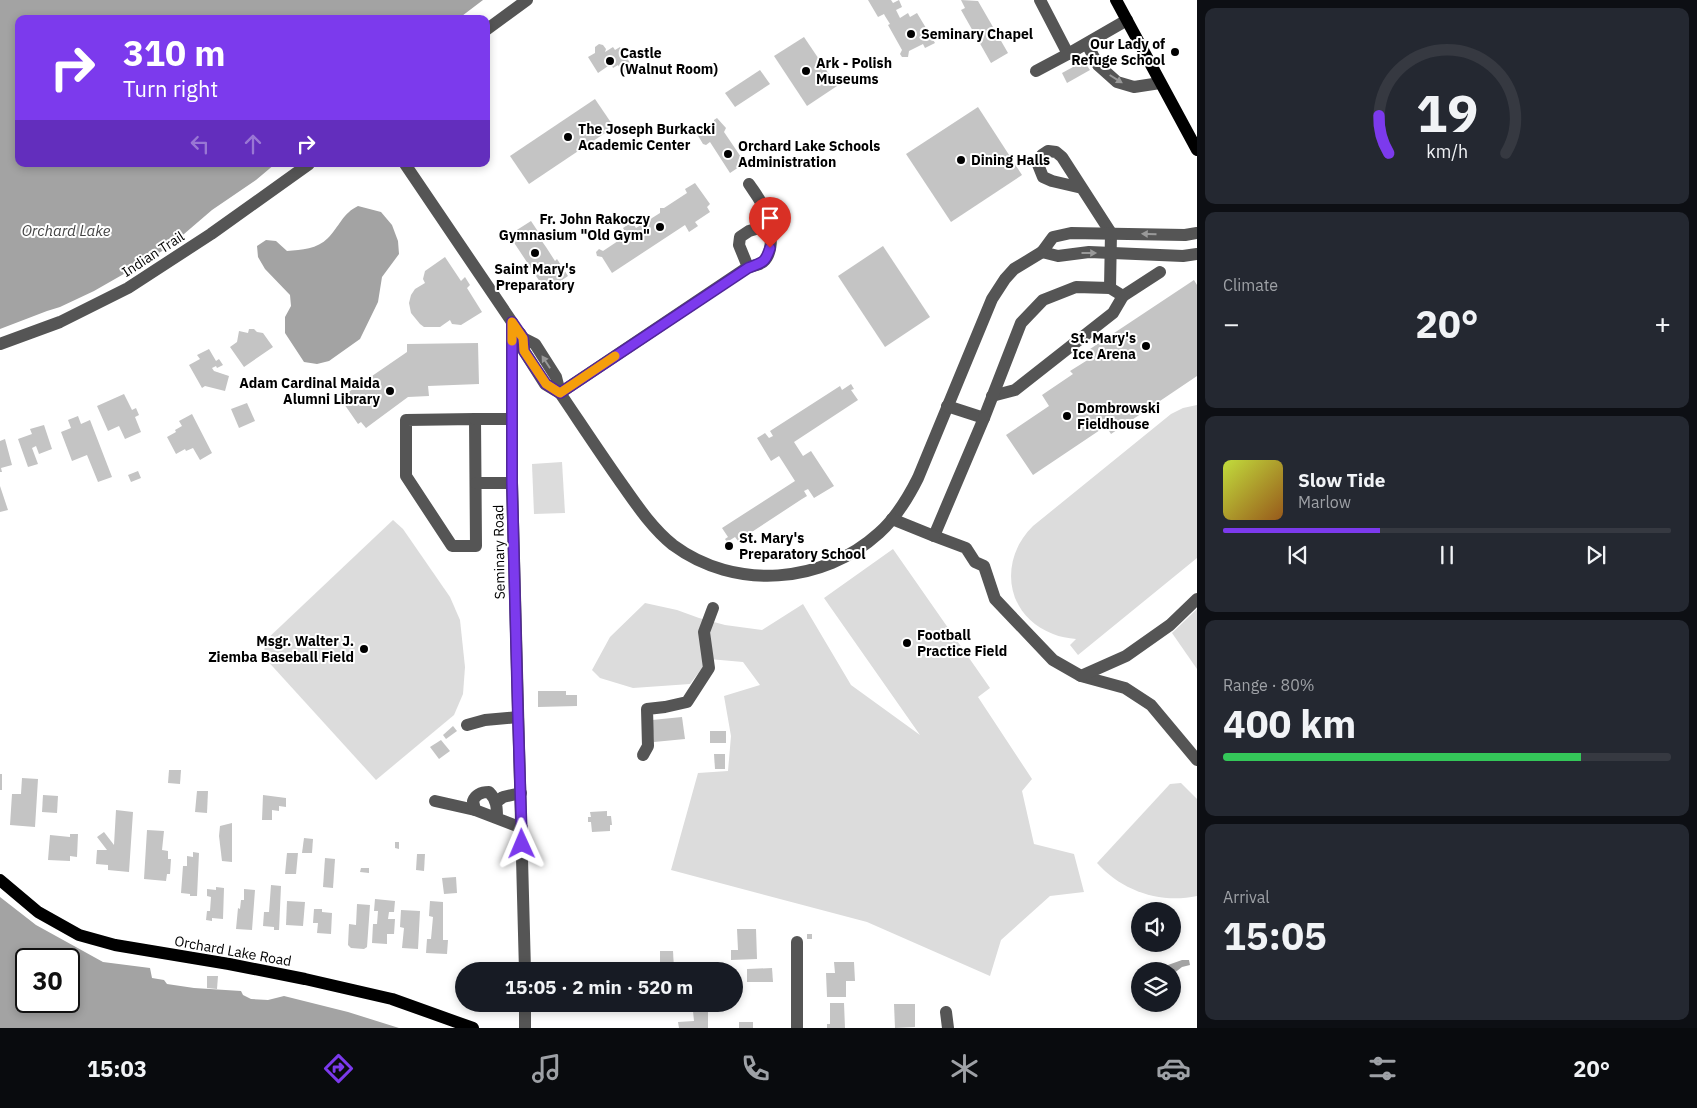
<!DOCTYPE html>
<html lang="en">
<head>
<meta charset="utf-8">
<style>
  :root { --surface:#171b24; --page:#242831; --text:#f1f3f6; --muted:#9ea1a6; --line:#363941; --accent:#7c3aed }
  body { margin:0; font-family:"IBM Plex Sans",sans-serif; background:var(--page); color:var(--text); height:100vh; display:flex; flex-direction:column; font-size:19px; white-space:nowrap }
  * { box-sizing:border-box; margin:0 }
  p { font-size:16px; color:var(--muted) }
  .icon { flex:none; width:28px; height:28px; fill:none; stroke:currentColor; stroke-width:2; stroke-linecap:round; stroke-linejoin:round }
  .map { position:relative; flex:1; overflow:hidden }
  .details { display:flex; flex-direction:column; gap:8px; padding:8px; background:#0d0f14; width:500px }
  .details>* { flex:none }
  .guide { position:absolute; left:15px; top:15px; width:475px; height:152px; border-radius:10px; box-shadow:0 2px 8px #0003; background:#7c3aed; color:#fff; overflow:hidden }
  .controls { position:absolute; left:1131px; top:902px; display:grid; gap:10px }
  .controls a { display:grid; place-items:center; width:50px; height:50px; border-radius:50%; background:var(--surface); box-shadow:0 2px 8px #0003; font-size:25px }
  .speed { position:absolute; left:15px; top:948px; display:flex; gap:10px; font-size:25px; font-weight:700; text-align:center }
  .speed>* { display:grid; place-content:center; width:65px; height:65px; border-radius:50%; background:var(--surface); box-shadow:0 2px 8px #0003; line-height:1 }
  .speed .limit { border:2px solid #111; border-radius:8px; background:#fff; color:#111 }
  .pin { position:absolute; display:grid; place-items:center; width:42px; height:42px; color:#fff; margin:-51px -21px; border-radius:50% 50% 50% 0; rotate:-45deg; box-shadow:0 0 5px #0007 }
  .pin .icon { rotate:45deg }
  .me { position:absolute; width:55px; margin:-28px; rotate:359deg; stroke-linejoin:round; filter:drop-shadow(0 0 4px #0008) }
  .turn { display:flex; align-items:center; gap:18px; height:105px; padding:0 25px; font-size:22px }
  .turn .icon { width:65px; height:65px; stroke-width:2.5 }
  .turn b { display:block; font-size:35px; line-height:42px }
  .lanes { display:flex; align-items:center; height:48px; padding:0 25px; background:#0003; justify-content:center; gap:25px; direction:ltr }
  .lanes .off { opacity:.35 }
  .big { font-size:38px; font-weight:800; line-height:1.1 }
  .details .card { flex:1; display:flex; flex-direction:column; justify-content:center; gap:8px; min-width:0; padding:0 18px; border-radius:10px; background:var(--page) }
  .details .dial { align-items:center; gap:0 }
  .dial svg { height:130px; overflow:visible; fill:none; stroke:var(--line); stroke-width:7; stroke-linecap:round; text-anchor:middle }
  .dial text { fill:var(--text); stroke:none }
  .song { display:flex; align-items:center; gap:15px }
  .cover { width:60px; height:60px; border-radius:8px; background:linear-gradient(135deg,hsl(70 70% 55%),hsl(30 70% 35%)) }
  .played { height:5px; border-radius:2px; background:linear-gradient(90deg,var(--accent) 35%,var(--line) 35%) }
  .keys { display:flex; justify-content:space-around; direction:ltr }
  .heat { display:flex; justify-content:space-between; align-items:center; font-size:28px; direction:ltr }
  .charge { height:8px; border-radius:4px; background:linear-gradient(90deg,#34c759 80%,var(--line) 0) }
  .trip { position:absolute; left:455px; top:962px; width:288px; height:50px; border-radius:25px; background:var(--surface); box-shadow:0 2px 8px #0003; font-weight:800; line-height:50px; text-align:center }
  .dock { display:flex; height:80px; justify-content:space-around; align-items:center; background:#090b0e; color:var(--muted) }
  .dock .icon { width:35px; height:35px }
  .dock .selected { color:var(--accent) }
  .dock b { font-size:22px; color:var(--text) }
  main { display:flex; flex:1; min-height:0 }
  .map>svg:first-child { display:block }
</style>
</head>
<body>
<main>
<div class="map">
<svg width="1197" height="1028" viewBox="0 0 1197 1028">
  <rect width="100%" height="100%" fill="#fff"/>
  <g fill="#dcdcdc">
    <path d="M1197,405V558L1078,655L1070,645L1076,639C1068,638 1060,637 1053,634C1005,616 998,560 1033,526L1171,414L1183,408Z"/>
    <path d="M562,462L565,513L534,514L532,464Z"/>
    <path d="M393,520L403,529L450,597L460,620L465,667L463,694L454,715L376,780L264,657L265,641Z"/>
    <path d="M893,549L990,688L978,697L1032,779L1022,791L1034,844L1074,854L1084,892L1050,896L1001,940L990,976L867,922L671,870L698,773L728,771L731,736L724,696L760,685L743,662L709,659L690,684L633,688L600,678L592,670L610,637L645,603L677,610L699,618L725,625L762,630L803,604L851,685L920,735L824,598Z"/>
    <path d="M1197,609V669L1172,633Z"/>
    <path d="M1181,783L1197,799V896C1160,904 1122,891 1097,863L1170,784Z"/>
  </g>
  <g fill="#a3a3a3" fill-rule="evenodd">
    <path d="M0,0H483L458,19H19V164H275L256,180L212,210L170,246L143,263L94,291L60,307L47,311L0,329Z"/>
    <path d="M358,206L381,212L392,225L398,241L399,254L382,277L378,302L360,339L329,361L317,364L304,362L285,333V317L291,306L290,295L265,269L258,257L257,246L266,240L276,241L287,251C302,250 317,249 328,238C339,227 343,213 358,206Z"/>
    <path d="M0,897L36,925L103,962L150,968L152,978L164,980L167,984L194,988L241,991L243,995L251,999L268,1000L284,996L348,1012L399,1028H0ZM26,959H69V1001H26Z"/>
    <path d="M1182,960H1189L1190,965L1182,967L1173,974L1172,971H1159L1168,965Z"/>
  </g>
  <g fill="#c4c4c4">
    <path d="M868,0H891L893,3L899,0L902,7L896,10L900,18L908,13L910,17L917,13L935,43L925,48L923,44L909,51L908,57H902L900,54L902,50L888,25L890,24L885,16L884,14L878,17Z"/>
    <path d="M961,0L978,1L1008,53L991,63L961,10L965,8Z"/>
    <path d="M804,37L837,86L807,106L774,56Z"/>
    <path d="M599,44L603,45L606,49L605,52L613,47L615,50L620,47L634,69L624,75L618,65L613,68L611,64L598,73L588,57L595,53V47Z"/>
    <path d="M1084,61L1090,70L1067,83L1062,73Z"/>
    <path d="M760,70L770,84L735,107L725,93Z"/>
    <path d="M595,99L614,127L529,184L510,156Z"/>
    <path d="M978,107L1022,175L951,222L906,154Z"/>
    <path d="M717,118L726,128L724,132L745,163L730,173L710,142L706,145L703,144L697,134V132L714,123V120Z"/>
    <path d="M695,183L710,204L707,207L710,212L695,222L698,226L689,232L685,225L612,273L602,257L597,256L596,252L599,249L603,251L627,235L623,228L632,222L636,228L660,213V208H664L687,193L685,189Z"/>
    <path d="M531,221L543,239L541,240L546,247L555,261L557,259L568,276L546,291L509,235Z"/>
    <path d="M883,246L930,317L885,347L838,276Z"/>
    <path d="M445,257L461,281L465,277L470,285L467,288L482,312L461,325L452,324L450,320L440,327H424L420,324L411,313L409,303L411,295L415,289L425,283L423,279L425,271Z"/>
    <path d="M1194,280L1197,285V376L1111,434L1106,426L1033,475L1006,435L1049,406L1042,395L1073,374L1070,371L1094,356L1090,349Z"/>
    <path d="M249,329H254L257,332L263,333L273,347L244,367L230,347L237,342L239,331L248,333Z"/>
    <path d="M478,343L479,384L428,386L429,396L408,397L366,428L361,422L358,424L340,398L407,352V344Z"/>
    <path d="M209,349L216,361L219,359L223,365L217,368L216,366L212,368L214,371L229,376L225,391L205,386L202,388L189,365L200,359L197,355Z"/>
    <path d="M851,384L854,389L851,390L858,400L794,442L803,456L811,451L834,486L814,498L808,489L804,491L807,496L802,499L738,541L735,537L727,542L725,539L728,537L722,528L795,481L779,456L771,461L757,438L765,433L769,438L773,436L770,431L840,386L842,390Z"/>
    <path d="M124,394L132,410L136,408L139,415L135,417L141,432L125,439L119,426L108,431L97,406Z"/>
    <path d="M247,403L255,421L239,428L231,409Z"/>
    <path d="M192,414L212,453L200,460L193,448L186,451L185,449L176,454L167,437L176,432L175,430L182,426L179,421Z"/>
    <path d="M78,416L81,424L90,420L112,477L98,482L87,455L72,461L61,432L71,428L68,420Z"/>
    <path d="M44,425L52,449L39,454L36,446L32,448L38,464L28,467L18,439L32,434L30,429Z"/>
    <path d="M5,439L12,465L1,468L2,472H0V441Z"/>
    <path d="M138,471L141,478L131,482L128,475Z"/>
    <path d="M0,486L8,510L0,512Z"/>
    <path d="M538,691H566V695H577V706L538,707Z"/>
    <path d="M682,717L685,739L654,742L652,720Z"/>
    <path d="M453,726L457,731L446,739L443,735Z"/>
    <rect x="710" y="731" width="16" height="12"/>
    <path d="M441,740L450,751L439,759L430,747Z"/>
    <path d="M714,754H725V769H715Z"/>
    <path d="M169,770H181L180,784L168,783Z"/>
    <rect x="0" y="774" width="2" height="16"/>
    <path d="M22,778L38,779L35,827L10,825L12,794H21Z"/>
    <path d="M197,791H208L207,813L195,812Z"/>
    <path d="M43,795L58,796L57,813L42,812Z"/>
    <path d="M263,795L286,798V807L279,806V811L272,810V820H262Z"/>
    <path d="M116,810L133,812L129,872L108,870V865L96,864L97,850H107L97,837L104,832L114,845Z"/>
    <path d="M607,811V816H611L612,825H610V831L592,832L591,822H588V817H591L590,812Z"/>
    <path d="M232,823V862L222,861L219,836L220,826Z"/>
    <path d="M147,830L164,831L162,850L168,851V859H171L170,874H167L166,881L144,879Z"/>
    <path d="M70,834H78L77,857L70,856V861L48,860L50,835L70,837Z"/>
    <path d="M304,838L313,839L312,853H302Z"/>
    <path d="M395,842H399V849L395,848Z"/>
    <path d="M193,852L199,853L197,896H190V894L181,893L183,866H187V856L193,857Z"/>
    <path d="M287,853H298L296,874H285Z"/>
    <path d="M417,854H425L424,871L416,870Z"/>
    <path d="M325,858L335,859L333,888L323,887Z"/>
    <path d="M361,868H369V873L360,872Z"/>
    <path d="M456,877L457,893L444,894L442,878Z"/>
    <path d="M271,885L281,886L279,930H274V927L263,926L264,912H269Z"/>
    <path d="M216,887L224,888L223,919L212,918V921L206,920L207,911H210L211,897L207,896V889L216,890Z"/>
    <path d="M244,889L255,890L252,930L236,929L238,908L240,909L241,900H244Z"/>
    <path d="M375,899L395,901L394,912H389L388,919H395L394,934H387V944L372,943L373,924H377L378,911H374Z"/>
    <path d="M287,901L305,902L303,926L286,925Z"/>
    <path d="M430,901L443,902V940H448L447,954L426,953L427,939H431L433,917L429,916Z"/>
    <path d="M357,904L370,905L367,947L364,949L351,948L348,945L349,924L356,925Z"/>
    <path d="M314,909H322V912L332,913L331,934L317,933L318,923H313Z"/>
    <path d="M401,910L420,911L418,949L402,948L404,928L400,927Z"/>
    <path d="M737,929H756L757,959L731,960V950H738Z"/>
    <rect x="807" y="934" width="5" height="5"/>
    <path d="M660,951H673L674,969H660Z"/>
    <path d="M624,962L635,964L634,971H623Z"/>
    <path d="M834,962H854L855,981H846V997H827L826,973H835Z"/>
    <path d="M772,968L773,982H747V969Z"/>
    <path d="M207,976H218L217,989L207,988Z"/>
    <path d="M830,1003H844L845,1028H827V1024H830Z"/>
    <path d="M894,1004H915V1027L895,1028Z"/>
    <path d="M693,1011H708V1028H679L678,1022L694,1021Z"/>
    <rect x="739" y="1022" width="14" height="6"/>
  </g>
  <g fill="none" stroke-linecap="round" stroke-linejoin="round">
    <g stroke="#555" stroke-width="12">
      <path d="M1040,0L1068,54L1127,20"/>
      <path d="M486,30L527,0"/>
      <path d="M1087,44L1098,65L1117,82L1134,87L1160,83"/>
      <path d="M1036,71L1068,54"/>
      <path d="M405,164L512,322V483L525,971"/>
      <path d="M1082,188L1052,181L1043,177L1037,162L1042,155L1048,151L1056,152L1062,157L1111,233L1110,288"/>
      <path d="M1197,233L1185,235L1071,233L1053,237L1042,252L1058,256L1089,252L1183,256L1197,254"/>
      <path d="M748,267L739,245L740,237L749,231L769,225"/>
      <path d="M520,333L523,338L524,351L545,384L560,393"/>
      <path d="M523,338L535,344L556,377L560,393C581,424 602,456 624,487C638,507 653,529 673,545C735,591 823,584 879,533C896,518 908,498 918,478L992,299L1005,279L1014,269L1042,252"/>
      <path d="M0,344L60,322L128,288L211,234L309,164"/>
      <path d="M560,393L748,267C753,266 759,265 763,262C775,252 771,224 766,212C762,202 755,193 749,184"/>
      <path d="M992,396L1015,390L1113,313L1123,296"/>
      <path d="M947,406L984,418L1021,323L1043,300L1076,287L1110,288L1123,296L1160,272"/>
      <path d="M984,418L934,536L966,548L975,562L984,566L995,599L1053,660L1081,676L1125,688L1151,705L1197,760"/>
      <path d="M475,419L476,546H452L406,476V420Z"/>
      <path d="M475,419H512"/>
      <path d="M476,483H512"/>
      <path d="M892,519L934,536"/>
      <path d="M1081,676L1126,656L1170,625L1197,599"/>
      <path d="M467,725L485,720L518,717"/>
      <path d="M643,755L648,746L647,709L665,707L687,702L709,668L704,632L713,608"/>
      <path d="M435,801L475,810"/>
      <path d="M496,802L503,797L521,793"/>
      <path d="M497,818C497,808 497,800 489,792C481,792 476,794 473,801L475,810L522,828"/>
      <path d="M525,1004V1028"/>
      <path d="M946,1012L948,1028"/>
      <path d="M797,1028V942"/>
    </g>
    <g stroke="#000" stroke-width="12">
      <path d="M1116,0L1197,150"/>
      <path d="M0,880L38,912L79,935L115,945L229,964L305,979L392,999L473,1028"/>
    </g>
  </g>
  <defs><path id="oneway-solid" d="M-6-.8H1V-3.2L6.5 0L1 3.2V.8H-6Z" transform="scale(1.25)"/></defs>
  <g fill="#999">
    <use href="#oneway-solid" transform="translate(1116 79) rotate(32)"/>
    <use href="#oneway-solid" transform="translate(1149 234) rotate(-178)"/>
    <use href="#oneway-solid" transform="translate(1089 253)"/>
    <use href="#oneway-solid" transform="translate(546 362) rotate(-123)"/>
  </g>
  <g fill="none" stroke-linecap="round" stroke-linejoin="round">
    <defs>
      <path id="route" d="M522,844L518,717L512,483V322L523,338L524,351L546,384L560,393L748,268C762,262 765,264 770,248"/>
    </defs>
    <use href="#route" stroke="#51269a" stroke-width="12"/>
    <use href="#route" stroke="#7c3aed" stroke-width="9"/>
    <path stroke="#f59e0b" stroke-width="9" d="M512,341V322L523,338L524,351L546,384L560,393L615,356"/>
  </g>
  <g fill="#000" stroke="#fff" stroke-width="2">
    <circle cx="911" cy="34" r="5"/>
    <circle cx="1175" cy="52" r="5"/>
    <circle cx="610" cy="61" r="5"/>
    <circle cx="806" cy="71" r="5"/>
    <circle cx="568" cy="137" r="5"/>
    <circle cx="728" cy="154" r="5"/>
    <circle cx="961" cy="160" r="5"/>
    <circle cx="660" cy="227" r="5"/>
    <circle cx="535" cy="253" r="5"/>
    <circle cx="1146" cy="346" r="5"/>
    <circle cx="390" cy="391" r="5"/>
    <circle cx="1067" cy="416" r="5"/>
    <circle cx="729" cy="546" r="5"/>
    <circle cx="907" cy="643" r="5"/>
    <circle cx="364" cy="649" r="5"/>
  </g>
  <g text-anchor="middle" stroke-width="4" stroke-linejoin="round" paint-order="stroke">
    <g font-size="14" font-weight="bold" fill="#000" stroke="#fff" text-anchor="start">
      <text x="921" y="39">Seminary Chapel</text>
      <text x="1165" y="49" text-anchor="end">Our Lady of<tspan x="1165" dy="16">Refuge School</tspan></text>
      <text x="620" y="58">Castle<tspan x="620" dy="16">(Walnut Room)</tspan></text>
      <text x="816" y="68">Ark - Polish<tspan x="816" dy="16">Museums</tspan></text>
      <text x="578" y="134">The Joseph Burkacki<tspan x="578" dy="16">Academic Center</tspan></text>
      <text x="738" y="151">Orchard Lake Schools<tspan x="738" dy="16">Administration</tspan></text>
      <text x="971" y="165">Dining Halls</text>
      <text x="650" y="224" text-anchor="end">Fr. John Rakoczy<tspan x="650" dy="16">Gymnasium "Old Gym"</tspan></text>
      <text x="535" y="274" text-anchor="middle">Saint Mary's<tspan x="535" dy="16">Preparatory</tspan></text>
      <text x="1136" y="343" text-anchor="end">St. Mary's<tspan x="1136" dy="16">Ice Arena</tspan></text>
      <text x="380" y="388" text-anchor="end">Adam Cardinal Maida<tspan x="380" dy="16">Alumni Library</tspan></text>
      <text x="1077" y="413">Dombrowski<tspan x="1077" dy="16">Fieldhouse</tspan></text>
      <text x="739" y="543">St. Mary's<tspan x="739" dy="16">Preparatory School</tspan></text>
      <text x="917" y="640">Football<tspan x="917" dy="16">Practice Field</tspan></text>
      <text x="354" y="646" text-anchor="end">Msgr. Walter J.<tspan x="354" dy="16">Ziemba Baseball Field</tspan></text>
    </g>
    <g font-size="14" fill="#000" stroke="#fff">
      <text transform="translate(153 254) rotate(-33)" y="5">Indian Trail</text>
      <text transform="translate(499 552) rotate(-91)" y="5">Seminary Road</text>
      <text transform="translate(233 951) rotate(10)" y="5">Orchard Lake Road</text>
    </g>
    <g font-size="15" font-style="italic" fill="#444" stroke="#fff">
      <text x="66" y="236">Orchard Lake</text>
    </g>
  </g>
</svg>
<div class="controls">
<a><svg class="icon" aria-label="sound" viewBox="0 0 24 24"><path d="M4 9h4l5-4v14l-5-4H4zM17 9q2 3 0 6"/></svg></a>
<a><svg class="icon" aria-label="layers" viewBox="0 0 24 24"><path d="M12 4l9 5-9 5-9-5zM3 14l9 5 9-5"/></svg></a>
</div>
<div class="speed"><div class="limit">30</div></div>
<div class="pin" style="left:770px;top:248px;background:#d93025"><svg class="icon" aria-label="arrive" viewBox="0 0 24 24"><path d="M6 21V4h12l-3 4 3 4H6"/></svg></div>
<svg class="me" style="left:522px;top:844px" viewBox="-20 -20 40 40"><path d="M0-17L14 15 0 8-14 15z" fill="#7c3aed" stroke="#fff" stroke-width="4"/></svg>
<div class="trip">15:05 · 2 min · 520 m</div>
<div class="guide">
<div class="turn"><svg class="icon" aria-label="right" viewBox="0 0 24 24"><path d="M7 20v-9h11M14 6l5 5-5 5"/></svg><div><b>310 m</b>Turn right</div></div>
<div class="lanes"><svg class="icon off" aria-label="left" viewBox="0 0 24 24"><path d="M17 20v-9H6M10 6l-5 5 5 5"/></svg><svg class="icon off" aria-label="ahead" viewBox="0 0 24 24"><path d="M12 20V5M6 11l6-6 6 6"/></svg><svg class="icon" aria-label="right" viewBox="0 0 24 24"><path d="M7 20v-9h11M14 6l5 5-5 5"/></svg></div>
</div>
</div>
<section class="details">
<div class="card dial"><svg viewBox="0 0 100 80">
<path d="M14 69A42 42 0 1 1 86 69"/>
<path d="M14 69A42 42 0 0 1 8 46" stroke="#7c3aed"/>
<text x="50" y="56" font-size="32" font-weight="700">19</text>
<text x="50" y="72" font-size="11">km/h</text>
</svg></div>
<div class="card"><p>Climate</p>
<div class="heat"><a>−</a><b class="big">20°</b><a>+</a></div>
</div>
<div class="card">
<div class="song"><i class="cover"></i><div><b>Slow Tide</b><p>Marlow</p></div></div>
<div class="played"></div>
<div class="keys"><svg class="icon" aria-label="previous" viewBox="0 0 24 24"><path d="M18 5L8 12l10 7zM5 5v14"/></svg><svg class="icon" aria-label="pause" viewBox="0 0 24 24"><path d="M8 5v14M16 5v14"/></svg><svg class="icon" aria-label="next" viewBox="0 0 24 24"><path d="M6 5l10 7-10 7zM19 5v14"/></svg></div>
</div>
<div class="card"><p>Range · 80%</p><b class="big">400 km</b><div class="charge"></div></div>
<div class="card"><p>Arrival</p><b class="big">15:05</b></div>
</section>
</main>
<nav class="dock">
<b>15:03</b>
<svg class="icon selected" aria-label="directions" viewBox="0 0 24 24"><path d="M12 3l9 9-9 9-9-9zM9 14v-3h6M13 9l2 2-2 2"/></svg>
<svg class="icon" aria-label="music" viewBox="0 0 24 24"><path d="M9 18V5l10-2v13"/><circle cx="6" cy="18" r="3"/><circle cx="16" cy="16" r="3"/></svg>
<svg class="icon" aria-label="phone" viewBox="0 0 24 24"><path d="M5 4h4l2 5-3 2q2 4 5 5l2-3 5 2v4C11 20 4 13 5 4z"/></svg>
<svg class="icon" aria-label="climate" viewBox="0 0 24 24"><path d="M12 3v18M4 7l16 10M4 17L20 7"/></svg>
<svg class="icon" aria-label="car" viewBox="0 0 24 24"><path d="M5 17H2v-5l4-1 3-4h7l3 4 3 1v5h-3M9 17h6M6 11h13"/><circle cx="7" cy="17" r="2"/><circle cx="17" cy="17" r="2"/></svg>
<svg class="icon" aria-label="filters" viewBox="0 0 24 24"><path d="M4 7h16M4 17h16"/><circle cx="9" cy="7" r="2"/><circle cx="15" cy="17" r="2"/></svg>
<b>20°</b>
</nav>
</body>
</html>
